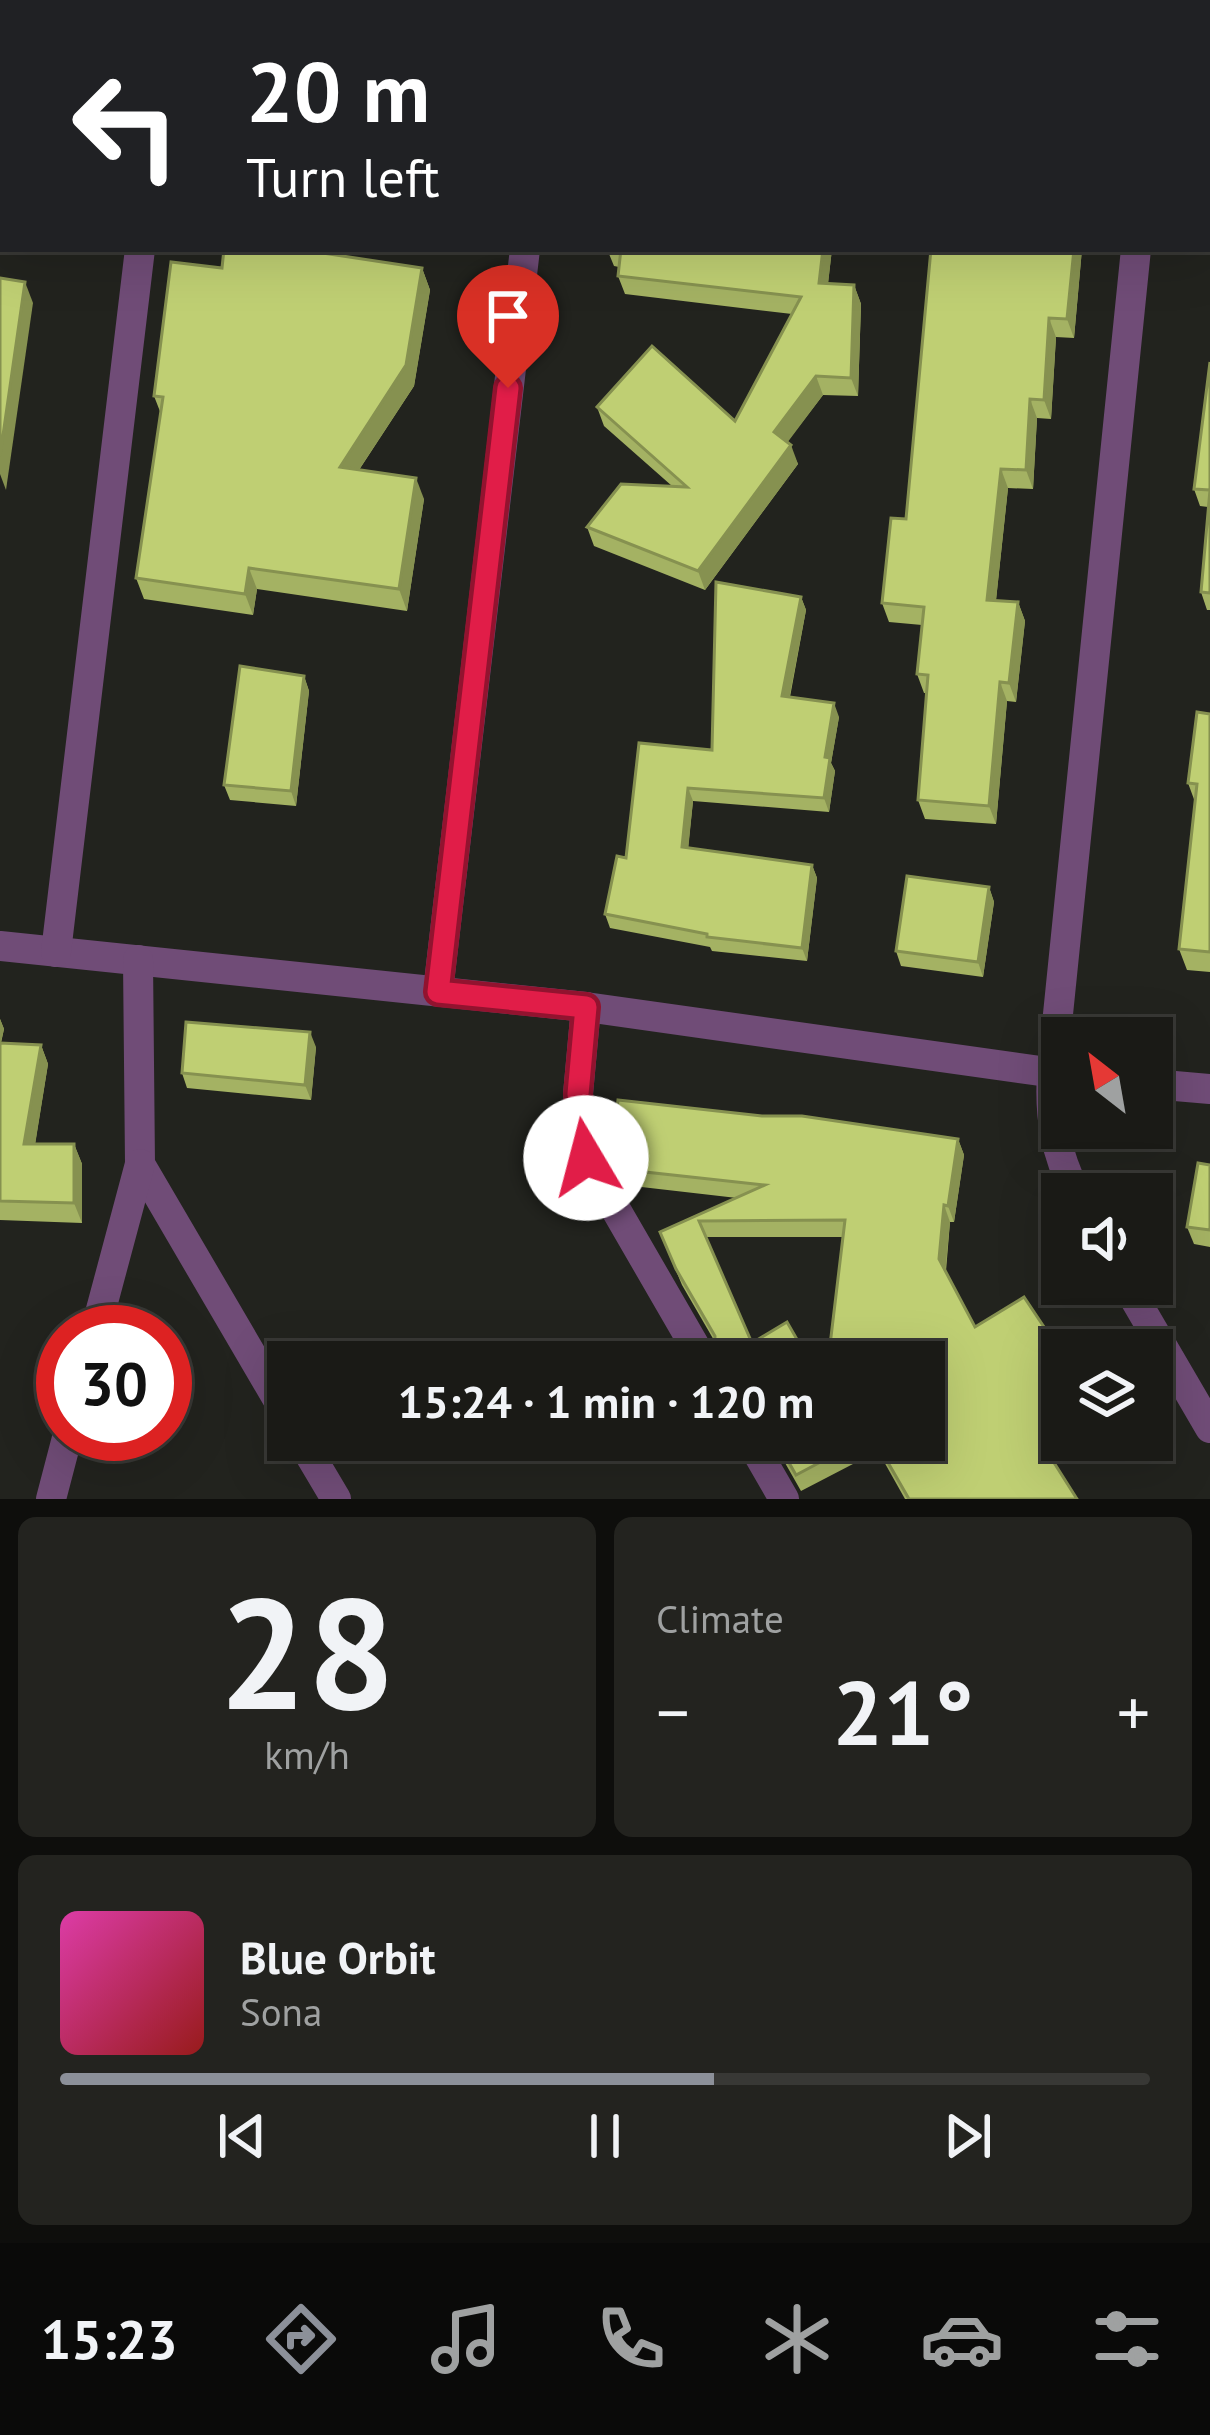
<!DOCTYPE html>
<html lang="en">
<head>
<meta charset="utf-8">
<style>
  :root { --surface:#1a1a16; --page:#23231f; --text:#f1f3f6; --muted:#9fa1a1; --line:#383835; --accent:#8c9099 }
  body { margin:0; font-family:"PT Sans",sans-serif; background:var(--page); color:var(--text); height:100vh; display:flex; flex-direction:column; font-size:45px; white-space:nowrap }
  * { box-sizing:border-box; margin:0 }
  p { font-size:39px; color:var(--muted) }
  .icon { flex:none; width:66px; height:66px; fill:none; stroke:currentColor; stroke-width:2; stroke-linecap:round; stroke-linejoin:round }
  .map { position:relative; height:1499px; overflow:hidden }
  .drawer { display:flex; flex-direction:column; gap:18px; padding:18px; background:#0e0e0c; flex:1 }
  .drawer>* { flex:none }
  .banner { position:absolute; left:0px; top:0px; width:1212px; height:252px; box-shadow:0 12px 48px #0002,0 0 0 3px var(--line); background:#202124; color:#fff; overflow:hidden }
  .needle { width:78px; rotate:329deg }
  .tools { position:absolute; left:1041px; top:1017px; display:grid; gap:24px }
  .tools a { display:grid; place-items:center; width:132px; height:132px; border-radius:0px; background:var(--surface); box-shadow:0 12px 48px #0002,0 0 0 3px var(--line); font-size:60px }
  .speed { position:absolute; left:36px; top:1305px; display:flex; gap:24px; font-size:60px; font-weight:700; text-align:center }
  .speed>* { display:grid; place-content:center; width:156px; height:156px; border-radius:50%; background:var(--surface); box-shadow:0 12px 48px #0002,0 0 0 3px var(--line); line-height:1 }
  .speed .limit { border:18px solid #d22; background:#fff; color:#111 }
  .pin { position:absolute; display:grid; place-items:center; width:102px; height:102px; color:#fff; margin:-123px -51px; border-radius:50% 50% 50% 0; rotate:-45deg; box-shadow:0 0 12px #0007 }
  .pin .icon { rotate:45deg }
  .me { position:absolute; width:132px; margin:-66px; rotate:352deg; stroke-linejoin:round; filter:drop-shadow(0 0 9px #0008) }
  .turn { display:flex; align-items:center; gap:42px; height:252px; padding:0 48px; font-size:54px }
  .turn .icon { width:156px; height:156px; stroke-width:2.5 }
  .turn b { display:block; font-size:84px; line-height:102px }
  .big { font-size:90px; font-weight:600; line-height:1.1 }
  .drawer .card { flex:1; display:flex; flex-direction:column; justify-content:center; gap:18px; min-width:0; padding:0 42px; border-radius:18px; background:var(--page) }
  .drawer .dial { align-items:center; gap:0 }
  .dial b { font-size:156px; line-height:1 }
  .song { display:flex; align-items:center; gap:36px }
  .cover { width:144px; height:144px; border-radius:18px; background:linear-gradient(135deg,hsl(320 70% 55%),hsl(0 70% 35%)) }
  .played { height:12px; border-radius:6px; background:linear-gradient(90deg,var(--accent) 60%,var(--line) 60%) }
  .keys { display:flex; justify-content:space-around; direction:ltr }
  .heat { display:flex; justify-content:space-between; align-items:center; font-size:66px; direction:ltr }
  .drawer .tiles { flex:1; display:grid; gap:18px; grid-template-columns:1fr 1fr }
  .card:last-child { grid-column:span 2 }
  .trip { position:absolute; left:267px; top:1341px; width:678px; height:120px; border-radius:0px; background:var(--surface); box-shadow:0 12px 48px #0002,0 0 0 3px var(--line); font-weight:600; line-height:120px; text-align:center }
  .tabs { display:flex; height:192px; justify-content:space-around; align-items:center; background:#0a0a09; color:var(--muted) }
  .tabs .icon { width:84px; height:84px }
  .tabs .selected { color:var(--accent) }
  .tabs b { font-size:54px; color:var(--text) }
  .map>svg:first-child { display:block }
</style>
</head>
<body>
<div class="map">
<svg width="1210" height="1499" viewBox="0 0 1210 1499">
  <rect width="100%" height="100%" fill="#22231e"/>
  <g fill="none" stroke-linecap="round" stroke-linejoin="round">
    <g stroke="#704c77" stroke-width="30">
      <path d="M169,3V0"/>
      <path d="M553,3L554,0"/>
      <path d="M1161,3V0"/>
      <path d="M0,946L586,1007L1062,1074"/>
      <path d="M56,952L140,249"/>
      <path d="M138,960L140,1164L288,1417"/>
      <path d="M438,991L525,249"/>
      <path d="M586,1007L578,1094L586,1158L704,1362"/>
      <path d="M1152,1084L1210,1089"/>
      <path d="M1076,1194C1056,1153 1049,1119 1052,1073L1136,249"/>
      <path d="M1126,1284L1210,1428"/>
      <path d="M95,1332L140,1164"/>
      <path d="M301,1440L336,1499"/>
      <path d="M750,1440L784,1499"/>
      <path d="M51,1499L68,1434"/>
    </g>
  </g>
  <g fill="#a4b263">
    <path d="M0,0L3,3V103H0Z"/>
    <path d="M607,249H832L828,283L854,285L861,304L858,396L823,395L787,442L798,464L705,590L594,546L587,527L672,486L604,426L597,407L735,421L792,314L625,294L618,276L619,267L614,266Z"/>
    <path d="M1082,249L1074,338L1056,337L1051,419L1037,418L1033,489L1008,488L996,600L1018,602L1025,621L1016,702L1007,701L996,824L925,819L918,800L927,693H924L917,674L922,625L889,622L882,603L906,519Z"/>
    <path d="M326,254L422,268L430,290L414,386L359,470L424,499L407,611L257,589L253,615L144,599L136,578L161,414L154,396L222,268Z"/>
    <path d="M1210,362V610H1207L1201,592L1208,507L1200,506L1194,489Z"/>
    <path d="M801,597L806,610L790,697L839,717L831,763L835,771L829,812L693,801L688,848L812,865L817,878L807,961L712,951L710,947L610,928L605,914L626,858L712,750Z"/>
    <path d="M304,676L309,691L296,806L230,800L224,785Z"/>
    <path d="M1210,714V972L1187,970L1179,949L1195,802L1188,783Z"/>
    <path d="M989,887L994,902L983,977L901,966L896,951Z"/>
    <path d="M0,1019L4,1029L1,1043L41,1045L48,1064L35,1144H74L82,1164V1223L0,1220Z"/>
    <path d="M316,1047L311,1100L187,1088L182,1073Z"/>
    <path d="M958,1139L964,1155L954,1222H950L946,1271L975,1327L1062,1354V1440H1092L1054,1462L1077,1499H905L878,1451L801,1491L772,1440H924L843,1237H706L752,1343L810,1362L715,1342L682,1285L660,1232L737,1198L624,1185L611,1157Z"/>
    <path d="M1210,1165V1247L1194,1244L1187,1227Z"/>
  </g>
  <g fill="#869150">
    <path d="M823,249H832L826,302L819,283Z"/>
    <path d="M1074,249H1082L1074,338L1067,319Z"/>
    <path d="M422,268L430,290L414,386L347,488L340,467Z"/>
    <path d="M25,282L33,303L6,490L0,474V456Z"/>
    <path d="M854,285L861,304L858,396L851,378Z"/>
    <path d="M1049,318L1056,337L1051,419L1044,400Z"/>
    <path d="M816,376L823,395L781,451L774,432Z"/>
    <path d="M1030,399L1037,418L1033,489L1026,470Z"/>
    <path d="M791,445L798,464L705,590L698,571Z"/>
    <path d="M1001,469L1008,488L994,619L987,600Z"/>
    <path d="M416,478L424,499L407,611L399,589Z"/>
    <path d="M249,568L257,589L253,615L245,594Z"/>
    <path d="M801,597L806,610L787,710L782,696Z"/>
    <path d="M1018,602L1025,621L1016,702L1009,683Z"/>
    <path d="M304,676L309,691L296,806L291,791Z"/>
    <path d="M1000,682L1007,701L996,824L989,806Z"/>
    <path d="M834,703L839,717L831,763L835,771L829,812L824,798L825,757Z"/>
    <path d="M688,788L693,801L687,861L682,847Z"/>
    <path d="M812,865L817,878L807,961L802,948Z"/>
    <path d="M989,887L994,902L983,977L978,962Z"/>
    <path d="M0,1019L4,1029L0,1046Z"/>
    <path d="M310,1032L316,1047L311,1100L305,1085Z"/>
    <path d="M41,1045L48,1064L32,1164L24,1144Z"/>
    <path d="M958,1139L964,1155L954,1222L948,1206Z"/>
    <path d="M74,1144L82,1164V1223L74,1203Z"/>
    <path d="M944,1205L950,1222L945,1275L939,1259Z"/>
  </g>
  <g fill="#bfcf73" stroke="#869150" stroke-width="3">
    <path d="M0,0H34V3H3V79H0Z"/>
    <path d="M236,0H439L438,3H236Z"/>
    <rect x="591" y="0" width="249" height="3"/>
    <rect x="954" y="0" width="143" height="3"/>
    <path d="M224,249H317L316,252L422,268L406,365L340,467L416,478L399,589L249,568L245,594L136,578L163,397L154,396L171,262L222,268Z"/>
    <path d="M621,249H823L819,283L854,285L851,378L816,376L774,432L791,445L698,571L587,527L621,484L687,487L597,407L652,346L735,421L801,297L618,276Z"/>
    <path d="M931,249H1074L1067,319L1049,318L1044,400L1030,399L1026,470L1001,469L987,600L1018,602L1009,683L1000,682L989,806L918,800L928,675L917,674L924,607L882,603L891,518L906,519Z"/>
    <path d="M0,278L25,282L0,456Z"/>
    <path d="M1210,362V593L1201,592L1210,490L1194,489Z"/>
    <path d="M716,582L801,597L782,696L834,703L825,757L830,758L824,798L688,788L682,847L812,865L802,948L707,937V934L605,914L617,856L626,858L639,743L712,750Z"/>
    <path d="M240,666L304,676L291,791L224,785Z"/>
    <path d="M1197,712L1210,714V952L1179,949L1197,784L1188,783Z"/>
    <path d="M907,876L989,887L978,962L896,951Z"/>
    <path d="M186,1022L310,1032L305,1085L182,1073Z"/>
    <path d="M0,1043L41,1045L24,1144H74V1203L0,1201Z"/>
    <path d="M618,1100L762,1116H802L958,1139L948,1206L944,1205L939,1259L975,1327L1024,1297L1062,1354V1437L1049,1444L1046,1450L1077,1499H909L875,1440H924V1362H828L845,1220L699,1221L752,1343L787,1322L810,1362H717L714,1357L715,1336L676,1269L660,1232L765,1185L618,1169L611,1157Z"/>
    <path d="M1198,1163L1210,1165V1230L1187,1227Z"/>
    <path d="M776,1440H862L796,1475Z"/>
  </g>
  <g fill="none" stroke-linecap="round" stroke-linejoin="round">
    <defs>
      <path id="route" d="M508,388L438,992L586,1007L578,1094L586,1158"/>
    </defs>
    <use href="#route" stroke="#92132f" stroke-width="30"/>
    <use href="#route" stroke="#e11d48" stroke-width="21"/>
  </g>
</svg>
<div class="tools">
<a><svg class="needle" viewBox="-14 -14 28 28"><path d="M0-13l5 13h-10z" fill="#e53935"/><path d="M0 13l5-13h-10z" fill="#9fa1a1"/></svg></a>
<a><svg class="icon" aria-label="sound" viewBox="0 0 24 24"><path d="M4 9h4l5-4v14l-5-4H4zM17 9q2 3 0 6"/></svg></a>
<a><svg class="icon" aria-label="layers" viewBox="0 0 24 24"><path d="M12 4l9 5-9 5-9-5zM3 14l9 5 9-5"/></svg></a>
</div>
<div class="speed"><div class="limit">30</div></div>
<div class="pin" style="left:508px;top:388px;background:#d93025"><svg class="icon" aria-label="arrive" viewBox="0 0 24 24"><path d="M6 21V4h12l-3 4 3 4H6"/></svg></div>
<svg class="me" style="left:586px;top:1158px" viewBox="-20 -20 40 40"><circle r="19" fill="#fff"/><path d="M0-13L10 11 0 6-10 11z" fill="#e11d48"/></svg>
<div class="trip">15:24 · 1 min · 120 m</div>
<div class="banner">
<div class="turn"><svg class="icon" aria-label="left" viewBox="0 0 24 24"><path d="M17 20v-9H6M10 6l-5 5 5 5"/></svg><div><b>20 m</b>Turn left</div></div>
</div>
</div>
<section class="drawer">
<div class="tiles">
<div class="card dial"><b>28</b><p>km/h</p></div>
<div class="card"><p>Climate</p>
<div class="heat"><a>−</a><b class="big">21°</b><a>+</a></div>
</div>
<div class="card">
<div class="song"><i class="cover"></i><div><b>Blue Orbit</b><p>Sona</p></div></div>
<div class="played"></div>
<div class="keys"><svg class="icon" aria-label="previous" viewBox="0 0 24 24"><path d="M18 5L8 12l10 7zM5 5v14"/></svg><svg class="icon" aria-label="pause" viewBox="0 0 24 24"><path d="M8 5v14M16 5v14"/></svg><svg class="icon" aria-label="next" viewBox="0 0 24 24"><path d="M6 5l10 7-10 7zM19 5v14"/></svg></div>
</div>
</div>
</section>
<nav class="tabs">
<b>15:23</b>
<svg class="icon selected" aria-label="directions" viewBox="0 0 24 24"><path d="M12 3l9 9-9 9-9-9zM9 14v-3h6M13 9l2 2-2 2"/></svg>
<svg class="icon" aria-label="music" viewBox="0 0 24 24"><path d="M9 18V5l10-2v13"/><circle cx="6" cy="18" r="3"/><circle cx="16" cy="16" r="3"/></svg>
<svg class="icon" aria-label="phone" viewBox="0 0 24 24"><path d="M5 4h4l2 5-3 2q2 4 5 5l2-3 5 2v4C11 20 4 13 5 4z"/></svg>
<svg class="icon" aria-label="climate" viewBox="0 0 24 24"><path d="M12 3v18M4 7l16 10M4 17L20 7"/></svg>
<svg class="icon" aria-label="car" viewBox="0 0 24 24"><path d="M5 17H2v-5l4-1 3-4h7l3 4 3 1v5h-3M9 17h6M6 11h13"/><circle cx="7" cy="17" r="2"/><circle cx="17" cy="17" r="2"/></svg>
<svg class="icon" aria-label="filters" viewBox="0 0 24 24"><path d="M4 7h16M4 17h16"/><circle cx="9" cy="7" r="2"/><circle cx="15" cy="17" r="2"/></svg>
</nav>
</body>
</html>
